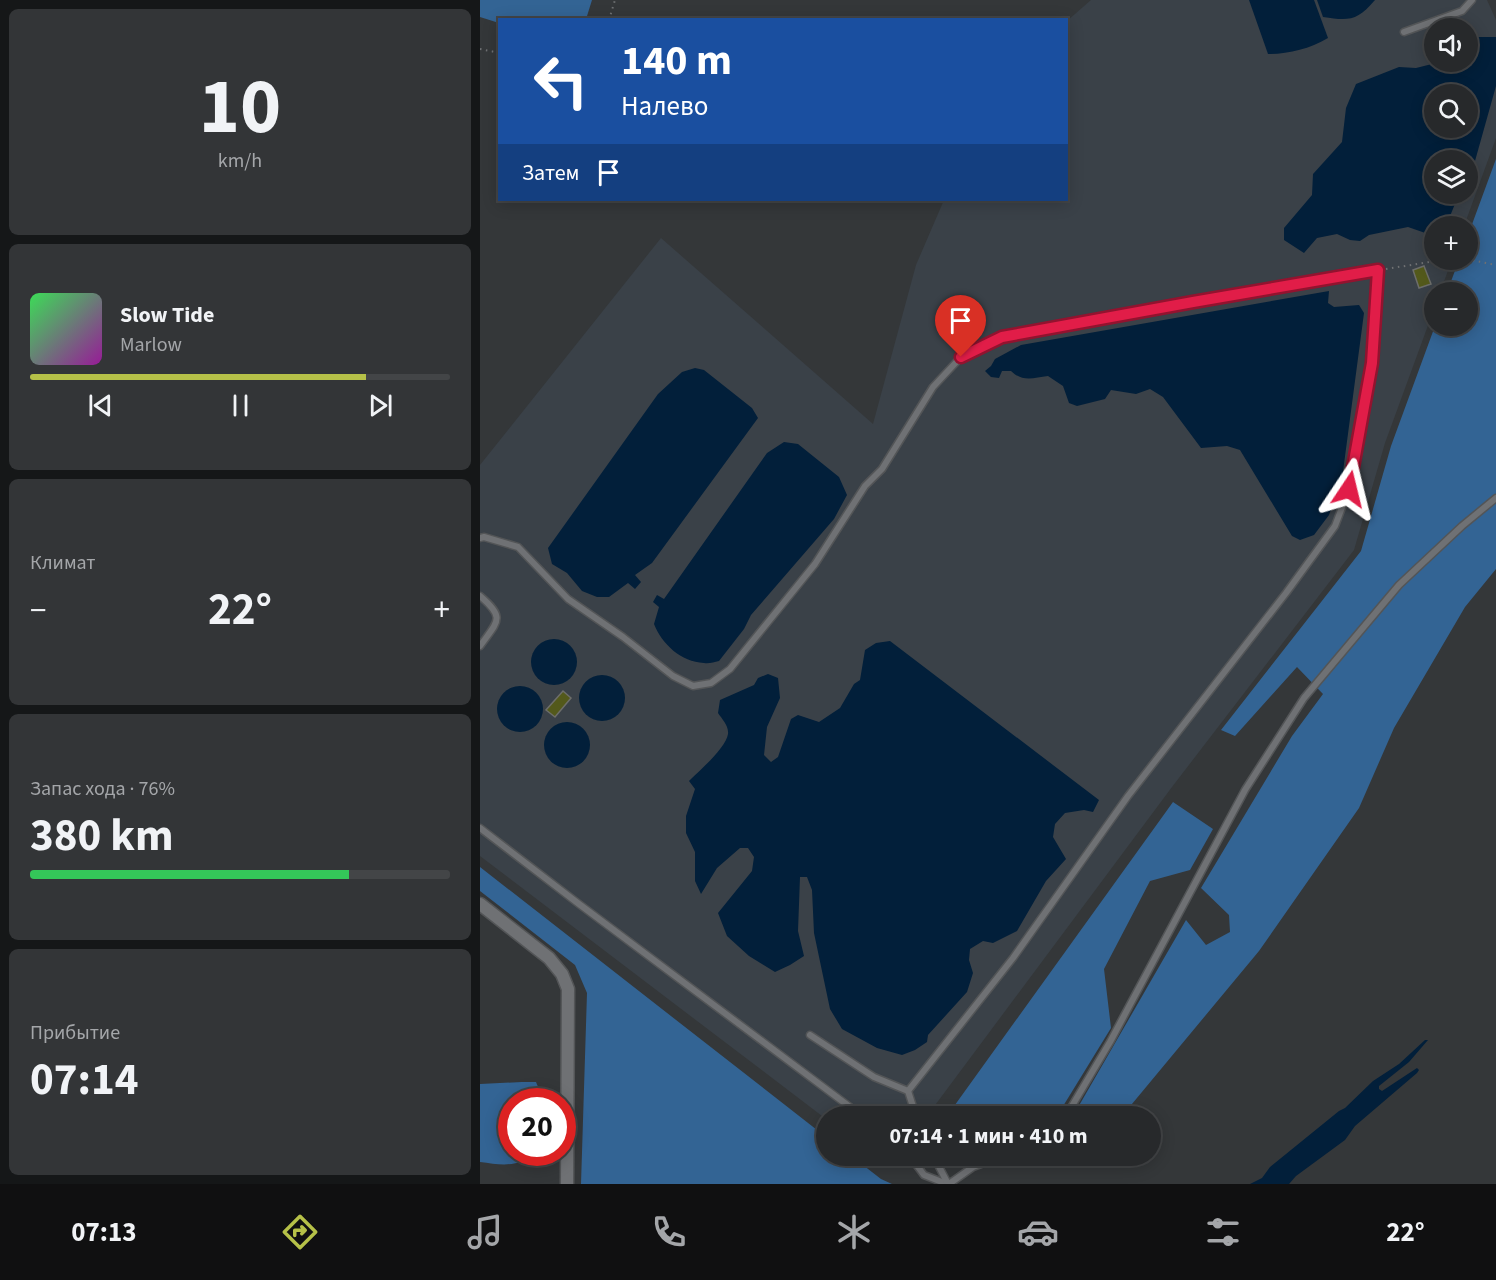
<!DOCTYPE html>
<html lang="ru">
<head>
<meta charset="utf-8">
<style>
  :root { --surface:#27292b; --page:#333537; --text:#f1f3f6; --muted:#a4a6a9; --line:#434547; --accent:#b6c148 }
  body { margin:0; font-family:"Source Sans 3",sans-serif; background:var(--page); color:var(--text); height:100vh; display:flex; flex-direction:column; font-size:22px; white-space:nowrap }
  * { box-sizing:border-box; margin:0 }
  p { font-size:20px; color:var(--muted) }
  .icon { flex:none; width:33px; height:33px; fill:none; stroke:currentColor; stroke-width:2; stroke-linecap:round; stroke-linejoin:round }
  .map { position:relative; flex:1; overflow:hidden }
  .sheet { display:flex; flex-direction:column; gap:9px; padding:9px; background:#151718; width:480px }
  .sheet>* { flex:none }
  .hud { position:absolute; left:18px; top:18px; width:570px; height:183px; border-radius:0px; box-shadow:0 3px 15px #0003,0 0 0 2px var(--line); background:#1a4fa0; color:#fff; overflow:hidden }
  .fabs { position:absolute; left:944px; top:18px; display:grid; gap:12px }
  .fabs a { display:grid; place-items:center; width:54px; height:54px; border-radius:50%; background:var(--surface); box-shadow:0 3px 15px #0003,0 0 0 2px var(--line); font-size:30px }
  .speed { position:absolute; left:18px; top:1088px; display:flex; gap:12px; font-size:30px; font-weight:700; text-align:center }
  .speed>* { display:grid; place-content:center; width:78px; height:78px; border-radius:50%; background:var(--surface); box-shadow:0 3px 15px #0003,0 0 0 2px var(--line); line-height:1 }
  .speed .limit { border:9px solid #d22; background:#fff; color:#111 }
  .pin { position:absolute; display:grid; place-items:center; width:51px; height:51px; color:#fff; margin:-62px -26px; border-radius:50% 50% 50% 0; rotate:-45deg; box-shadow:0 0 6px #0007 }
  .pin .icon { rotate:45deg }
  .me { position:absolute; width:66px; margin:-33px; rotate:10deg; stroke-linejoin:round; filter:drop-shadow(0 0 4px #0008) }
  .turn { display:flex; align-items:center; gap:21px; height:126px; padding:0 24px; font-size:27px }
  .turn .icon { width:78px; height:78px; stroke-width:2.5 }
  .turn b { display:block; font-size:42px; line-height:51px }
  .then { display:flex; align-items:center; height:57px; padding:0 24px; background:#0003; gap:12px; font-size:22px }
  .big { font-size:45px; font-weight:700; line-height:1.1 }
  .sheet .tile { flex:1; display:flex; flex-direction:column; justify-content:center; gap:9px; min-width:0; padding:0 21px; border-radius:9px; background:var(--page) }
  .sheet .dial { align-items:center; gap:0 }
  .dial b { font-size:78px; line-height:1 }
  .song { display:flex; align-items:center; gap:18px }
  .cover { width:72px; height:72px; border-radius:9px; background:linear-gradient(135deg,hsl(130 70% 55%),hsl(300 70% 35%)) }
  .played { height:6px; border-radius:3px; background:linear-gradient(90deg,var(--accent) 80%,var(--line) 80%) }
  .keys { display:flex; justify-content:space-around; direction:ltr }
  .heat { display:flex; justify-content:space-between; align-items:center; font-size:33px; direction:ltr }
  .charge { height:9px; border-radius:4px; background:linear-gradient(90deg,#34c759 76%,var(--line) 0) }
  .trip { position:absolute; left:336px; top:1106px; width:345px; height:60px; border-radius:30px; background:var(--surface); box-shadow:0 3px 15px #0003,0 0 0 2px var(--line); font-weight:700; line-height:60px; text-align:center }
  .menu { display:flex; height:96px; justify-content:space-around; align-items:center; background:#101011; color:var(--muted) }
  .menu .icon { width:42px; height:42px }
  .menu .on { color:var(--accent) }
  .menu b { font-size:27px; color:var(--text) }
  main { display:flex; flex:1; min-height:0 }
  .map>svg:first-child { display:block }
</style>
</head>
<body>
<main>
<section class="sheet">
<div class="tile dial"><b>10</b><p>km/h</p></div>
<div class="tile">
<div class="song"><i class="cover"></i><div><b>Slow Tide</b><p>Marlow</p></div></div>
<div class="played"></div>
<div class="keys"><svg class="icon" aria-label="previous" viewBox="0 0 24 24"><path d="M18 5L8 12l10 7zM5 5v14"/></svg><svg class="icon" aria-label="pause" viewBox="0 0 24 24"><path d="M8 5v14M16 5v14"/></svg><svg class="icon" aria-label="next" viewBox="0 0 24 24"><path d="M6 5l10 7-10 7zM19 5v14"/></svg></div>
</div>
<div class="tile"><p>Климат</p>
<div class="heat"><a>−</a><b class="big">22°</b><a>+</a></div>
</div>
<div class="tile"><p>Запас хода · 76%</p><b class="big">380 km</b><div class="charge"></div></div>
<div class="tile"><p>Прибытие</p><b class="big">07:14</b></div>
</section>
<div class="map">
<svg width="1016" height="1184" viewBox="0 0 1016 1184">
  <rect width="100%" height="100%" fill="#343739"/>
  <path fill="#3a4148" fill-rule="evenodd" d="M611,0H1007L1016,20V138L984,226H954V260H972L960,292H954V309L905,443L874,550L692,787L447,1116H346V1119L0,856V465L181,238L393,424L436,265L464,200H586L587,21ZM954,28H987V62H954ZM954,94H987V128H954ZM954,160H987V194H954Z"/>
  <g fill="#336494">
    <path d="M0,0H112L107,16L103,19L20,20L19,23L0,17Z"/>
    <path d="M1016,159V569L985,607L914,728L879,808L779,951L642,1116H593L706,920L726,945L750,932L749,915L721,888L812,736L843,694L817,667L755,736L741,730L881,551L911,446L955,326H987V292H967L979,260H987V238Z"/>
    <path d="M693,802L733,829L710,870L670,881L624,969L631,1028L577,1116H467Z"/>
    <path d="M0,867L346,1137V1155H370L401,1179L412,1184H101L107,993L95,965L0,891Z"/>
    <path d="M42,1082H56L61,1094L62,1101H32V1152H56C39,1168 22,1165 0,1162V1084Z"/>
    <path d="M566,1155H605L595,1165L578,1167Z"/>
  </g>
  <g fill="#021f3a" fill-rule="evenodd">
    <path d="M769,0H834L848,38C829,49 809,54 788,54Z"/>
    <path d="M837,0H895C877,21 869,21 843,17Z"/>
    <path d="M989,37H1016V86L995,161L987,177V160H954V194H979L966,226H954V236L928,227L889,235L880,241L870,240L857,234L837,238L824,253L804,240V228L832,195L833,174L862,142L866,108L876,84L919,67L936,68L960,62H987V39ZM954,94H987V128H954Z"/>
    <path d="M849,291L848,303L854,307L879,305L884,313L862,479L849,515L834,535L820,540L812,536L760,450L747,446L721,448L683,397L670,389L656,394L631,390L625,399L597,406L589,403L583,386L568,376C553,378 542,382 531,371H522L519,378L511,377L505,371L511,366L515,359L541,345Z"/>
    <path d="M215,368L224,370L272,408L278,418L172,563L155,575L161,582L155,589L148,583L129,597H117L102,591L87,573L72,564L68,548L178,394L202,372Z"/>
    <path d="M304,442L318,444L359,477L367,495L354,519L271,615L264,629L239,661C234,662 229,664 224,663C201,662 182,644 174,624L179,607L173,602L177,595L184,599L287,453Z"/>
    <circle cx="74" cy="662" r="23"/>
    <path d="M410,641L619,800L613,812L604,810L585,813L575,824L573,837L586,859L566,881L537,931L513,943L503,941L490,949L489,960L493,973L487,992L448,1035L447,1042L435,1050L422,1055L397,1048L362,1029L350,1009L334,933L332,890L327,877H320L318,931L324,956L310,965L295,972L269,956L247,936L238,913L272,871L274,857L268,848H260L237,868L221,894L215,881V852L206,833V816L215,789L209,781C219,771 246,748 248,734C249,726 242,719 238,713L240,700L274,685L278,678L288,674L298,678L300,698L287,727L284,755L291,762L298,757L311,719L318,715L339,722L360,708L374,684L380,680L385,650L396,643Z"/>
    <circle cx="122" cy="698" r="23"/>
    <circle cx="40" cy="709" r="23"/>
    <circle cx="87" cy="745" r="23"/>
    <path d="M945,1040H948L929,1062L899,1086V1089L902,1091L937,1068L939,1070L937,1073L875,1126L865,1140L816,1176L809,1184H770L782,1178L790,1167L859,1111L865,1108L893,1081L919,1064Z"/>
  </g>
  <g fill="#53591b" stroke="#6d6e6b" stroke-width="1.5">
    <path d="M944,266L951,284L939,288L933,270Z"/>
    <path d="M83,691L91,698L75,717L66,710Z"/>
  </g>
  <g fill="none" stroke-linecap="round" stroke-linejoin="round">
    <defs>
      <g id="lane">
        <path d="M924,32L982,11L992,0"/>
        <path d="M0,538L4,537L38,547L88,599L143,637L193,676L213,686L231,683L250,669L335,564L385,486L402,469L453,387L481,357L522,337L713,302L898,270L892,363L869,489L855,526L806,593L648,796L533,958L428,1091"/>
        <path d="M0,596C26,618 18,621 0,646"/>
        <path d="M0,828L99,904L382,1116"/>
        <path d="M330,1035L394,1077L428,1091L436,1116"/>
        <path d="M586,1116L630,1042L765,790L824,698L919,585L982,526L1016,498"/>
        <path d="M429,1155L444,1175L467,1184"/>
        <path d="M453,1155L468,1184"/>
        <path d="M469,1184L493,1167L525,1155"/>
      </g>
      <path id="street" d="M0,904L69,958L82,974L88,989L87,1184"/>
    </defs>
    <use href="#lane" stroke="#535557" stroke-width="9"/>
    <use href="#street" stroke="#535557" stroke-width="15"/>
    <g stroke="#6f7173" stroke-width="2" stroke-dasharray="1.5 4.5" stroke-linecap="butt">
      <path d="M129,20L135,0"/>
      <path d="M0,49L20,53"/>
      <path d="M987,259L1016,265"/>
      <path d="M906,269L962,260"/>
    </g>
    <use href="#lane" stroke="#6f7174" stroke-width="6"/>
    <use href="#street" stroke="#6f7174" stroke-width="12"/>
  </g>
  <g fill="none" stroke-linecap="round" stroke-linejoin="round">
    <defs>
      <path id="route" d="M481,357L522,337L713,302L898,270L892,363L869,489"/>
    </defs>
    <use href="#route" stroke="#92132f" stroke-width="15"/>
    <use href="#route" stroke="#e11d48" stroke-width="10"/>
  </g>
</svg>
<div class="fabs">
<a><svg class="icon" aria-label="sound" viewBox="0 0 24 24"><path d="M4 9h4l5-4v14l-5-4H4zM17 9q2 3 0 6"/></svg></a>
<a><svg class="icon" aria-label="search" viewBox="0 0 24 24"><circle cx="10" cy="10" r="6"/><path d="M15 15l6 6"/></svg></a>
<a><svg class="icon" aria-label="layers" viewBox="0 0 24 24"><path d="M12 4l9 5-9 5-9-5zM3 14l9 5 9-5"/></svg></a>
<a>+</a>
<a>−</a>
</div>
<div class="speed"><div class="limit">20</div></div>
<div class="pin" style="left:481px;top:357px;background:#d93025"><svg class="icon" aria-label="arrive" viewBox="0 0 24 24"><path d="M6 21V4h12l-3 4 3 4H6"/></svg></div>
<svg class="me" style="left:869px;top:489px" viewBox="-20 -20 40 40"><path d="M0-17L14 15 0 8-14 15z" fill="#e11d48" stroke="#fff" stroke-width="4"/></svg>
<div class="trip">07:14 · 1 мин · 410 m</div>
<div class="hud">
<div class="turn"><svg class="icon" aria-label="left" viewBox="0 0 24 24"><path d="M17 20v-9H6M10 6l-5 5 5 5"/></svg><div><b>140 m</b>Налево</div></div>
<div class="then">Затем<svg class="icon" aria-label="arrive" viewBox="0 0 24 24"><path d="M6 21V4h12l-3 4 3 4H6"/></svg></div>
</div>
</div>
</main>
<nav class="menu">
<b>07:13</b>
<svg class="icon on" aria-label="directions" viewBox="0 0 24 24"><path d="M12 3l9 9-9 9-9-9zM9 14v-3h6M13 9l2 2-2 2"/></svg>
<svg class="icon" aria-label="music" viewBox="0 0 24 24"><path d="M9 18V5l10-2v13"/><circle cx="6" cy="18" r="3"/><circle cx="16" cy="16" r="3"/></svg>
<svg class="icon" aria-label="phone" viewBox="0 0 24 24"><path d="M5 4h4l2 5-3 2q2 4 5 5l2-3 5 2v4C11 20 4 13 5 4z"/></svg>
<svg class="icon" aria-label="climate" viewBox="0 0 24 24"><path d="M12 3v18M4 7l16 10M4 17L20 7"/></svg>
<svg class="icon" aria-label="car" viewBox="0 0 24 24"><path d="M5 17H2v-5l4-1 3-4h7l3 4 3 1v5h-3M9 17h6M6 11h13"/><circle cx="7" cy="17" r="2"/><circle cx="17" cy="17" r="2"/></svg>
<svg class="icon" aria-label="filters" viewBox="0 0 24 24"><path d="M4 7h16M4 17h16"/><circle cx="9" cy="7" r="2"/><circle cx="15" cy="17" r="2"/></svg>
<b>22°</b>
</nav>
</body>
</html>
